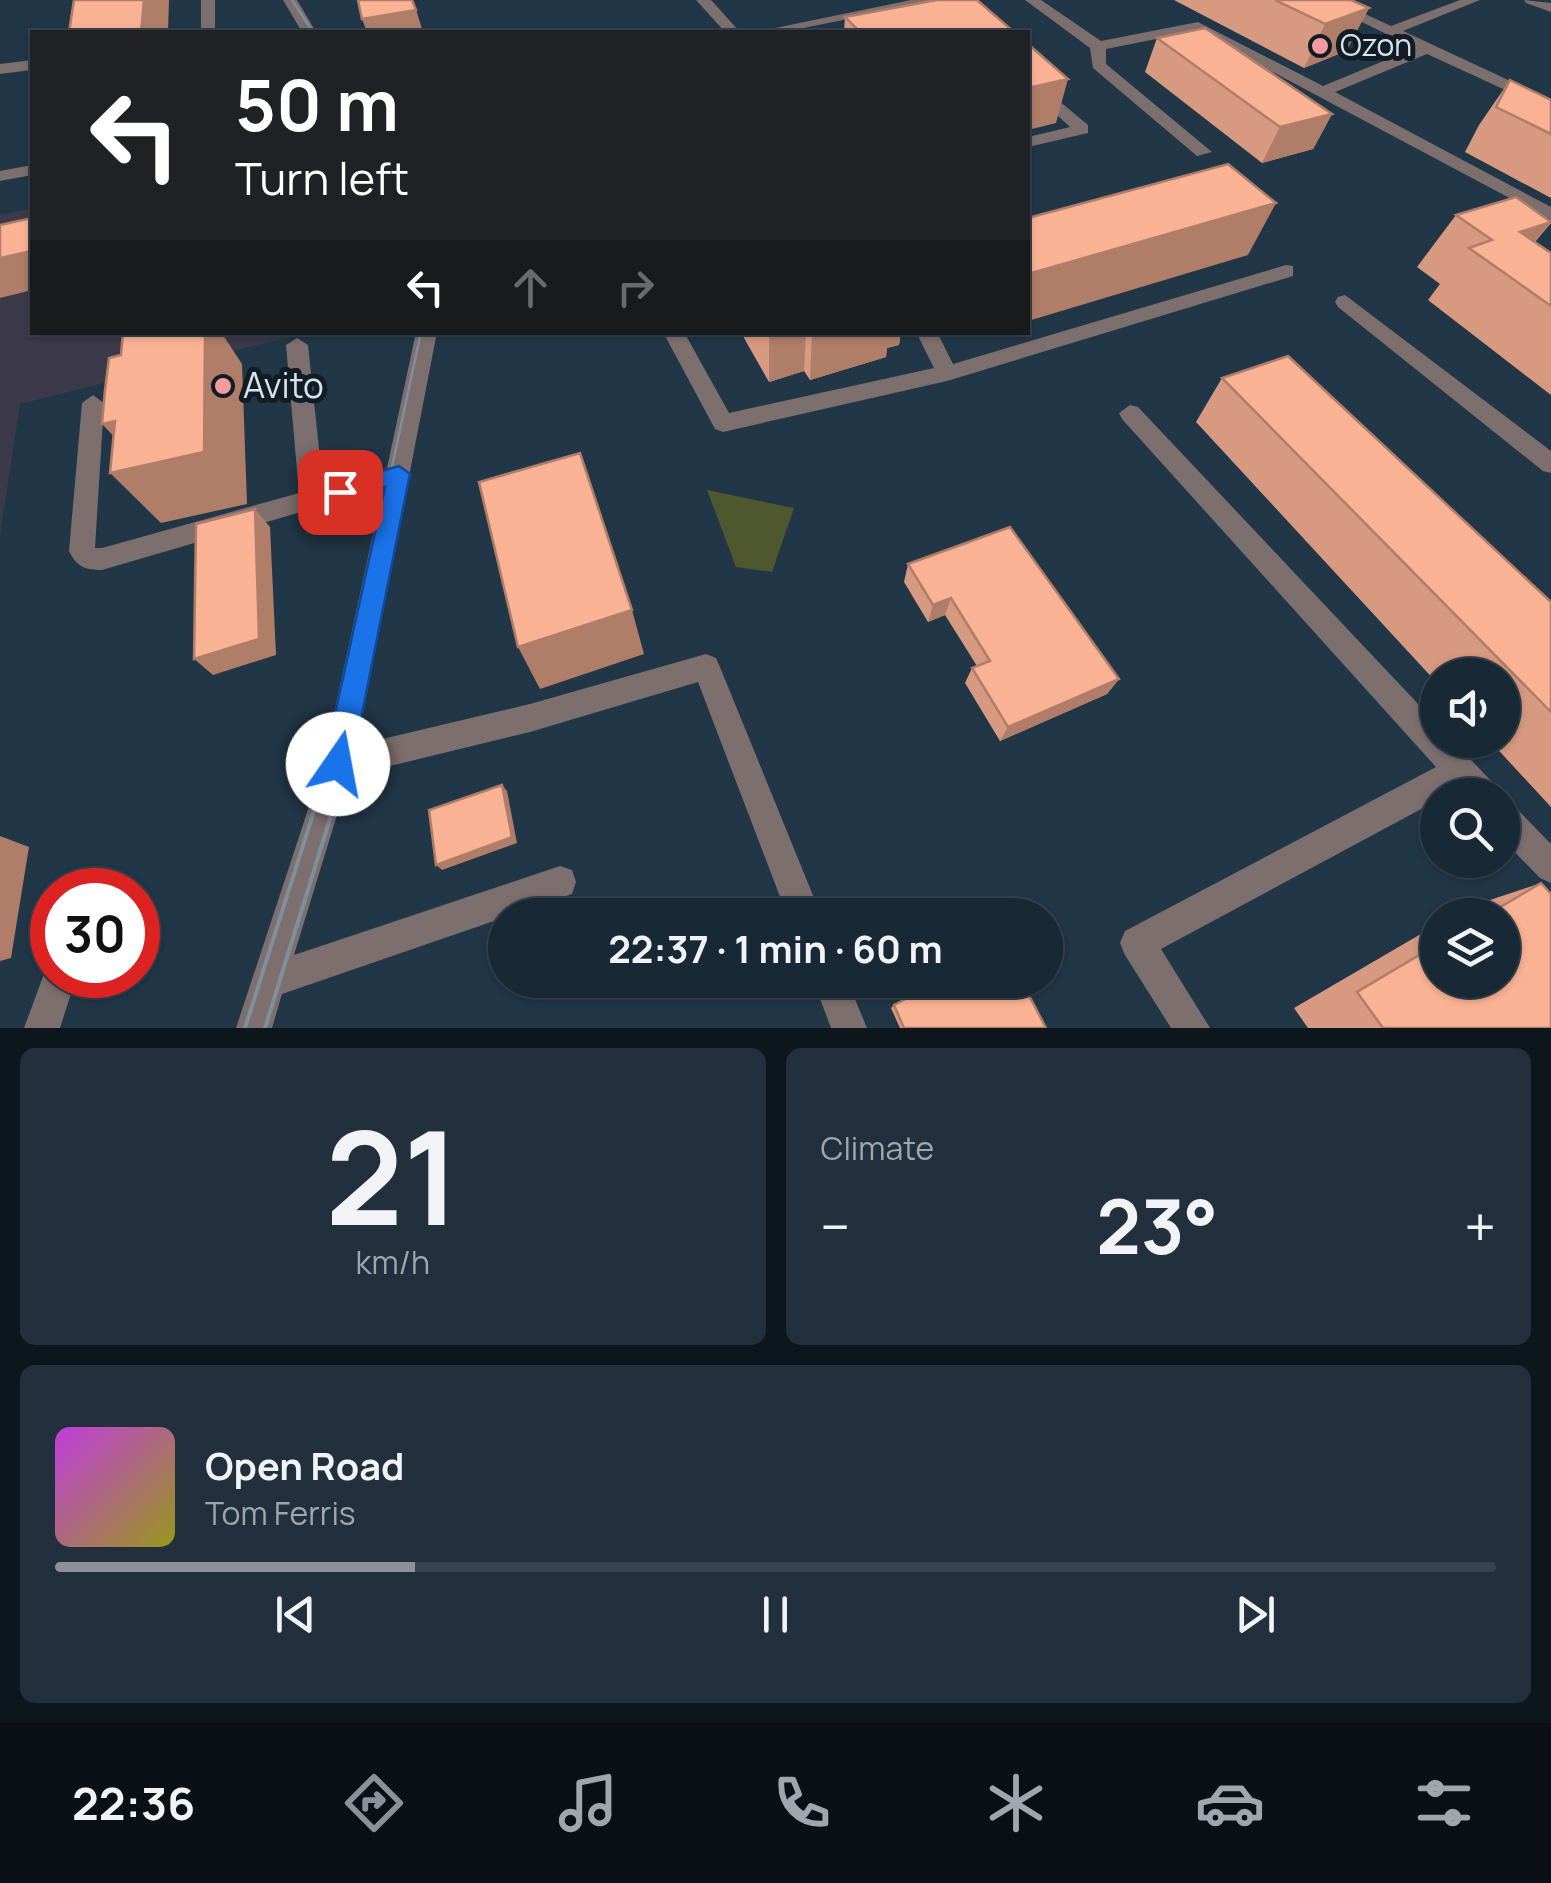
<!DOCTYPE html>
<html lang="en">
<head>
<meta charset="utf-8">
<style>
  :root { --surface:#192835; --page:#22303d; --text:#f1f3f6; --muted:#9fa6ad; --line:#374450; --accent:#8c9099 }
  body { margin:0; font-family:Manrope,sans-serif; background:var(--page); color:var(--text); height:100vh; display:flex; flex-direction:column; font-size:38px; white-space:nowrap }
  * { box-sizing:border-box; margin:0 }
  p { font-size:32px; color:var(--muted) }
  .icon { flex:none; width:55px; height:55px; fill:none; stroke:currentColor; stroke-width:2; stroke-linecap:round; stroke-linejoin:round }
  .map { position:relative; height:1028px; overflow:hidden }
  .panel { display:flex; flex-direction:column; gap:20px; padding:20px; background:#0e161d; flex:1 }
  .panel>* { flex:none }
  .hud { position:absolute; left:30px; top:30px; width:1000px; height:305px; border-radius:0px; box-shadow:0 2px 8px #0004,0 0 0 2px var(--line); background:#202124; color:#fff; overflow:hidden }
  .tools { position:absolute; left:1420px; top:658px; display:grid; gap:20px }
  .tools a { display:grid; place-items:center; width:100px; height:100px; border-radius:50%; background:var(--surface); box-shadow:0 2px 8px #0004,0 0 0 2px var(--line); font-size:50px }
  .speed { position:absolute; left:30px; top:868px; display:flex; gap:20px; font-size:50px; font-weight:700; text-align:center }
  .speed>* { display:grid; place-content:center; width:130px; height:130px; border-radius:50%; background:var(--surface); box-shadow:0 2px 8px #0004,0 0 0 2px var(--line); line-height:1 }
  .speed .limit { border:15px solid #d22; background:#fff; color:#111 }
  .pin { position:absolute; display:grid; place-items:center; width:85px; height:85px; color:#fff; margin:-42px; border-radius:20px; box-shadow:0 5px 15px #0006 }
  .me { position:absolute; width:110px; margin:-55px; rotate:12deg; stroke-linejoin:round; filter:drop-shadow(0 0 8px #0008) }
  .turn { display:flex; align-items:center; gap:35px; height:210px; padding:0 40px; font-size:45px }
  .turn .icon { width:130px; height:130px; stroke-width:2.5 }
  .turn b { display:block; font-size:70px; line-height:85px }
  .lanes { display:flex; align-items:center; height:95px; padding:0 40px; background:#0003; justify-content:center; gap:50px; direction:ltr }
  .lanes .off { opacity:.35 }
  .big { font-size:75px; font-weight:700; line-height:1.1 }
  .panel .widget { flex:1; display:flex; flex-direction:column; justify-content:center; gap:15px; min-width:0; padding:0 35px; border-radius:15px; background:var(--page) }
  .panel .dial { align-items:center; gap:0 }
  .dial b { font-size:130px; line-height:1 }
  .song { display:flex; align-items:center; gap:30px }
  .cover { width:120px; height:120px; border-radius:15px; background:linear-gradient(135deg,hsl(290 70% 55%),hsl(60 70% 35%)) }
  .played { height:10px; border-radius:5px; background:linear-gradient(90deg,var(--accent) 25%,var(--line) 25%) }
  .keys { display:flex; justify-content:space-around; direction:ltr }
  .heat { display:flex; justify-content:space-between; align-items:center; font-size:55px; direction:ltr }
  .panel .tiles { flex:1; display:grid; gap:20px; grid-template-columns:1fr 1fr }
  .widget:last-child { grid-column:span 2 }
  .trip { position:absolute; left:488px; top:898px; width:575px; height:100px; border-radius:50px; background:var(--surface); box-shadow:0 2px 8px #0004,0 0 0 2px var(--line); font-weight:700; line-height:100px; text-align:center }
  .tabs { display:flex; height:160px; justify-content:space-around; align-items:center; background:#0a1015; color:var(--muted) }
  .tabs .icon { width:70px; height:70px }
  .tabs .current { color:var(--accent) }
  .tabs b { font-size:45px; color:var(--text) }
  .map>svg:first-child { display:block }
</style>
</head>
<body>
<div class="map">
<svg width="1551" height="1028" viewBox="0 0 1551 1028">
  <rect width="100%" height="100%" fill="#213647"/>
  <path fill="#3b394a" d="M32,208V332L306,333L20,404L0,536V215Z"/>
  <path fill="#4f572e" d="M707,490L794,508L772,572L736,567Z"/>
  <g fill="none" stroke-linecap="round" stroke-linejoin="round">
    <g fill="#7d6f6d" fill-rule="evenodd">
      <rect x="201" y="0" width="14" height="32"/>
      <path d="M283,0H297L316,32H302Z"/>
      <path d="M696,0H711L740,32H725Z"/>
      <path d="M911,0H941L784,32H756Z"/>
      <path d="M1025,0H1041L1101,41L1198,22L1323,86L1415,48L1317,0H1335L1391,26L1460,0H1480L1403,31L1551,100V111L1427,54L1335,92L1551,207V220L1196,31L1106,49V64L1212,152L1197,156L1093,68L1090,48Z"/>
      <path d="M1524,0L1551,3V12L1526,3Z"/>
      <path d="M32,60V70L0,74V64Z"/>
      <path d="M1028,75L1088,125V133L1028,147V137L1070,127L1028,88Z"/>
      <path d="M32,165V175L0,181V171Z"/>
      <path d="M1286,265L1293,266V276L947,381L723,432L715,429L663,332H684L729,413L934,368L916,332H937L953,364Z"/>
      <path d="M1345,295L1551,451V473L1543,471L1338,307L1335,302L1338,297Z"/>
      <path d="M416,332H437L357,745L530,704L706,654L716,658L720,667L821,915H787L698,682L530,732L349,776L294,955L560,866L572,870L576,882L572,894L282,994L272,1028H236L323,764L383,488L102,570C85,570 77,567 69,551L82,403L93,395L104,403L95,548H102L299,493L286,345L297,338L308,345L323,486L387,468Z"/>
      <path d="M1130,405L1138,407L1438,725V740H1452L1494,784L1498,795H1462L1456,789L1438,795V800L1161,949L1210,1028H1171L1125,955L1120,943L1125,931L1436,767L1122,419L1119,413Z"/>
      <path d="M1502,800L1513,805L1551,844V883L1540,878L1502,839Z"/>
      <path d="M52,961V975H77L60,1028H24L48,963Z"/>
      <path d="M813,980H847L867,1028H831Z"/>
    </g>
    <g stroke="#7f8f9d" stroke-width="2.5">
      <path d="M292,0L313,32"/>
      <path d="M347,676L421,332"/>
      <path d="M365,676L394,536"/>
    </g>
    <g stroke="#7f8f9d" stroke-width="4">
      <path d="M245,1028L328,767L348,674"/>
      <path d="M265,1028L348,761L366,674"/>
    </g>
  </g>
  <g fill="#d7997f">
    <path d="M1174,0H1351L1369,8L1346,51L1304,68Z"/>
    <path d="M845,17L1014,32H844Z"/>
    <path d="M1157,38L1332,114L1313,149L1262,163L1145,72Z"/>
    <path d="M1510,80L1551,100V198L1465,152L1479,125Z"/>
    <path d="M1456,215L1551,223L1535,242L1551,253V395L1428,300L1440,284L1417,267Z"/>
    <path d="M744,332H901L899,345L887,348L886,357L810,380L804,371L769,382L744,338Z"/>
    <path d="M1222,378L1551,602V807L1489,740H1502V675H1438V684L1196,422Z"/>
    <path d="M908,564L1119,679L1107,694L1000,741L965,683L972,668L977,666L945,615L928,622L904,582Z"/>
    <path d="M1541,883L1551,1028H1308L1294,1008L1438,924V980L1502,915H1452L1463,909Z"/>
    <path d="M894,1005L1046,1028H900L891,1008Z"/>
  </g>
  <g fill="#af7d68">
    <path d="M144,0H169L168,32H141Z"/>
    <path d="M413,0L423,32H367L362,19Z"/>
    <path d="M1369,8L1346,51L1304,68L1325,24Z"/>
    <path d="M1068,79L1056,123L1028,130V88Z"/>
    <path d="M1332,114L1313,149L1262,163L1280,127Z"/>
    <path d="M1276,203L1248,255L1028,321V274Z"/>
    <path d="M1551,222L1507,274L1520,232Z"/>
    <path d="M32,251V290L0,298V258Z"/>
    <path d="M205,332H221L242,364L247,504L161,523L110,473L142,466L102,424L115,421Z"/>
    <path d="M769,332H806L804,371L769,382Z"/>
    <path d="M812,332H901L899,345L887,348L886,357L810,380Z"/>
    <path d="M255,509L270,527L276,655L213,675L194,659Z"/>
    <path d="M951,598L945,615L928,622L933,605Z"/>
    <path d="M632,610L644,654L540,689L518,647Z"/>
    <path d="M1119,679L1107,694L1000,741L1008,727Z"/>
    <path d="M502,785L507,791L517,843L442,870L436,865Z"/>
    <path d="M0,836L29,847L11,958L0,961Z"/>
  </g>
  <g fill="#fab294" stroke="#af7d68" stroke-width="2.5">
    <path d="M74,0H144L141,32H69Z"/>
    <path d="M358,0H412L416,10L362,19Z"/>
    <path d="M937,0H977L1014,32H860L845,17Z"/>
    <path d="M1275,0H1351L1369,8L1325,24Z"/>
    <path d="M1205,28L1332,114L1280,127L1157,38Z"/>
    <path d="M1028,44L1068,79L1028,88Z"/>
    <path d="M1510,80L1551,100V134L1496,107Z"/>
    <path d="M1228,164L1276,203L1028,274V218Z"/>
    <path d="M1516,197L1551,222L1520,232L1551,253V306L1469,248L1492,240L1456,215Z"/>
    <path d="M32,218V251L0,258V225Z"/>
    <path d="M123,332H205L204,452L110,473L115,421L102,424L105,390L109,358L121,355Z"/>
    <path d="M1288,356L1551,602V712L1222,378Z"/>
    <path d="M580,453L632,610L518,647L479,482Z"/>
    <path d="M255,509L259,639L194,659L196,524Z"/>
    <path d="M1010,527L1119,679L1008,727L972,668L990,661L951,598L933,605L908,564Z"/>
    <path d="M502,785L512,837L436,865L429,810Z"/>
    <path d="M1541,883L1551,894V1028H1383L1357,992L1438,944V980H1502V915H1487Z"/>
    <path d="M942,980H1021L1046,1028H904L894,1005Z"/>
  </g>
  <path fill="#1a73e8" stroke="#114b97" stroke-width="2.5" d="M399,466L410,474L352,764L348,773L338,777L328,773L324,764L385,487L340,500L329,492L332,485Z"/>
  <g fill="#f49aa0" stroke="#131c24" stroke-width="4">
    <circle cx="1320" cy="46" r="10"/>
    <circle cx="223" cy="386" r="10"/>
  </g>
  <g text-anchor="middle" stroke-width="10" stroke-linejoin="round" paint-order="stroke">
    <g font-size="30" fill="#d6e2ed" stroke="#131c24" text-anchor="start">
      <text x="1340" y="56">Ozon</text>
    </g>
    <g font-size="35" fill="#d6e2ed" stroke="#131c24" text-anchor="start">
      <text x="243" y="398">Avito</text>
    </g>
  </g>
</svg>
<div class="tools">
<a><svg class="icon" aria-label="sound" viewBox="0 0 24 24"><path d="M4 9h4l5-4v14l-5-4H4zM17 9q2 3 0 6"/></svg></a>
<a><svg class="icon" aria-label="search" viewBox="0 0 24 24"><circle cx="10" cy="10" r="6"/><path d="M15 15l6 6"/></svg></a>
<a><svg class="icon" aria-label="layers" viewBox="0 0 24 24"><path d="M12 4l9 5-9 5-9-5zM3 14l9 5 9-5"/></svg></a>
</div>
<div class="speed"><div class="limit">30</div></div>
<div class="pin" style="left:340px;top:492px;background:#d93025"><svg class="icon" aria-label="arrive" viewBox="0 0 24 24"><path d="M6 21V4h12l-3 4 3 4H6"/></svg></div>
<svg class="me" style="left:338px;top:764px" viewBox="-20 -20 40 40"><circle r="19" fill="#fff"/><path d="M0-13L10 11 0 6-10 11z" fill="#1a73e8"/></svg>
<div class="trip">22:37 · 1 min · 60 m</div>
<div class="hud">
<div class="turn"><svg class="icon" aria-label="left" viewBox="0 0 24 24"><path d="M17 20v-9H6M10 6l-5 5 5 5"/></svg><div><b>50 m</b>Turn left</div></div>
<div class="lanes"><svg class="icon" aria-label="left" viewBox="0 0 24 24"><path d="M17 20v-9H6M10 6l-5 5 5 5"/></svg><svg class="icon off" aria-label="ahead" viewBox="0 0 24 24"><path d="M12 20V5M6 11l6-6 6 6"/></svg><svg class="icon off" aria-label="right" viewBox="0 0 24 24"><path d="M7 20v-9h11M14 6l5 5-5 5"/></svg></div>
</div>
</div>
<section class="panel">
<div class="tiles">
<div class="widget dial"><b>21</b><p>km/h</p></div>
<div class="widget"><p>Climate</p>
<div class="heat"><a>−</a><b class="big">23°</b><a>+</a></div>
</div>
<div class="widget">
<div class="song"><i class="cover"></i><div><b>Open Road</b><p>Tom Ferris</p></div></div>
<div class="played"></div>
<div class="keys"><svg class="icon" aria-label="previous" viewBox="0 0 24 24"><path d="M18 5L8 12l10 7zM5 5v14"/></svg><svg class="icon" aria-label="pause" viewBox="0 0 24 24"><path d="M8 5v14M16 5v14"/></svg><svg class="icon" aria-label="next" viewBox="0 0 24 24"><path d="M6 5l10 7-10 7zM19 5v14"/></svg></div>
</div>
</div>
</section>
<nav class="tabs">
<b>22:36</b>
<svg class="icon current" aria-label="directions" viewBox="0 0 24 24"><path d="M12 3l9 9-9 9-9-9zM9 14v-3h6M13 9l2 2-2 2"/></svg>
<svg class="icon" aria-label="music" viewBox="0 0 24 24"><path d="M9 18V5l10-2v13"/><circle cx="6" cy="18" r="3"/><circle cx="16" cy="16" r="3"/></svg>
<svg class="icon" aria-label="phone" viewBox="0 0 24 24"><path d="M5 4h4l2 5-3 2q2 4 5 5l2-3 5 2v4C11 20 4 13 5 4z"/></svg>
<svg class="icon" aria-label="climate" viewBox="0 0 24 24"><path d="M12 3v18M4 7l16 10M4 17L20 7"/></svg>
<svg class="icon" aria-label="car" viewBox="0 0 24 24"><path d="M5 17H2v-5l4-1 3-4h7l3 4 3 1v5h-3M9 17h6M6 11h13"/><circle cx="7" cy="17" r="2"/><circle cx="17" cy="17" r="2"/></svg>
<svg class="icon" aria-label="filters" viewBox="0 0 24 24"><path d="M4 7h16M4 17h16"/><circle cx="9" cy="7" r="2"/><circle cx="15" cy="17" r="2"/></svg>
</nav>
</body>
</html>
